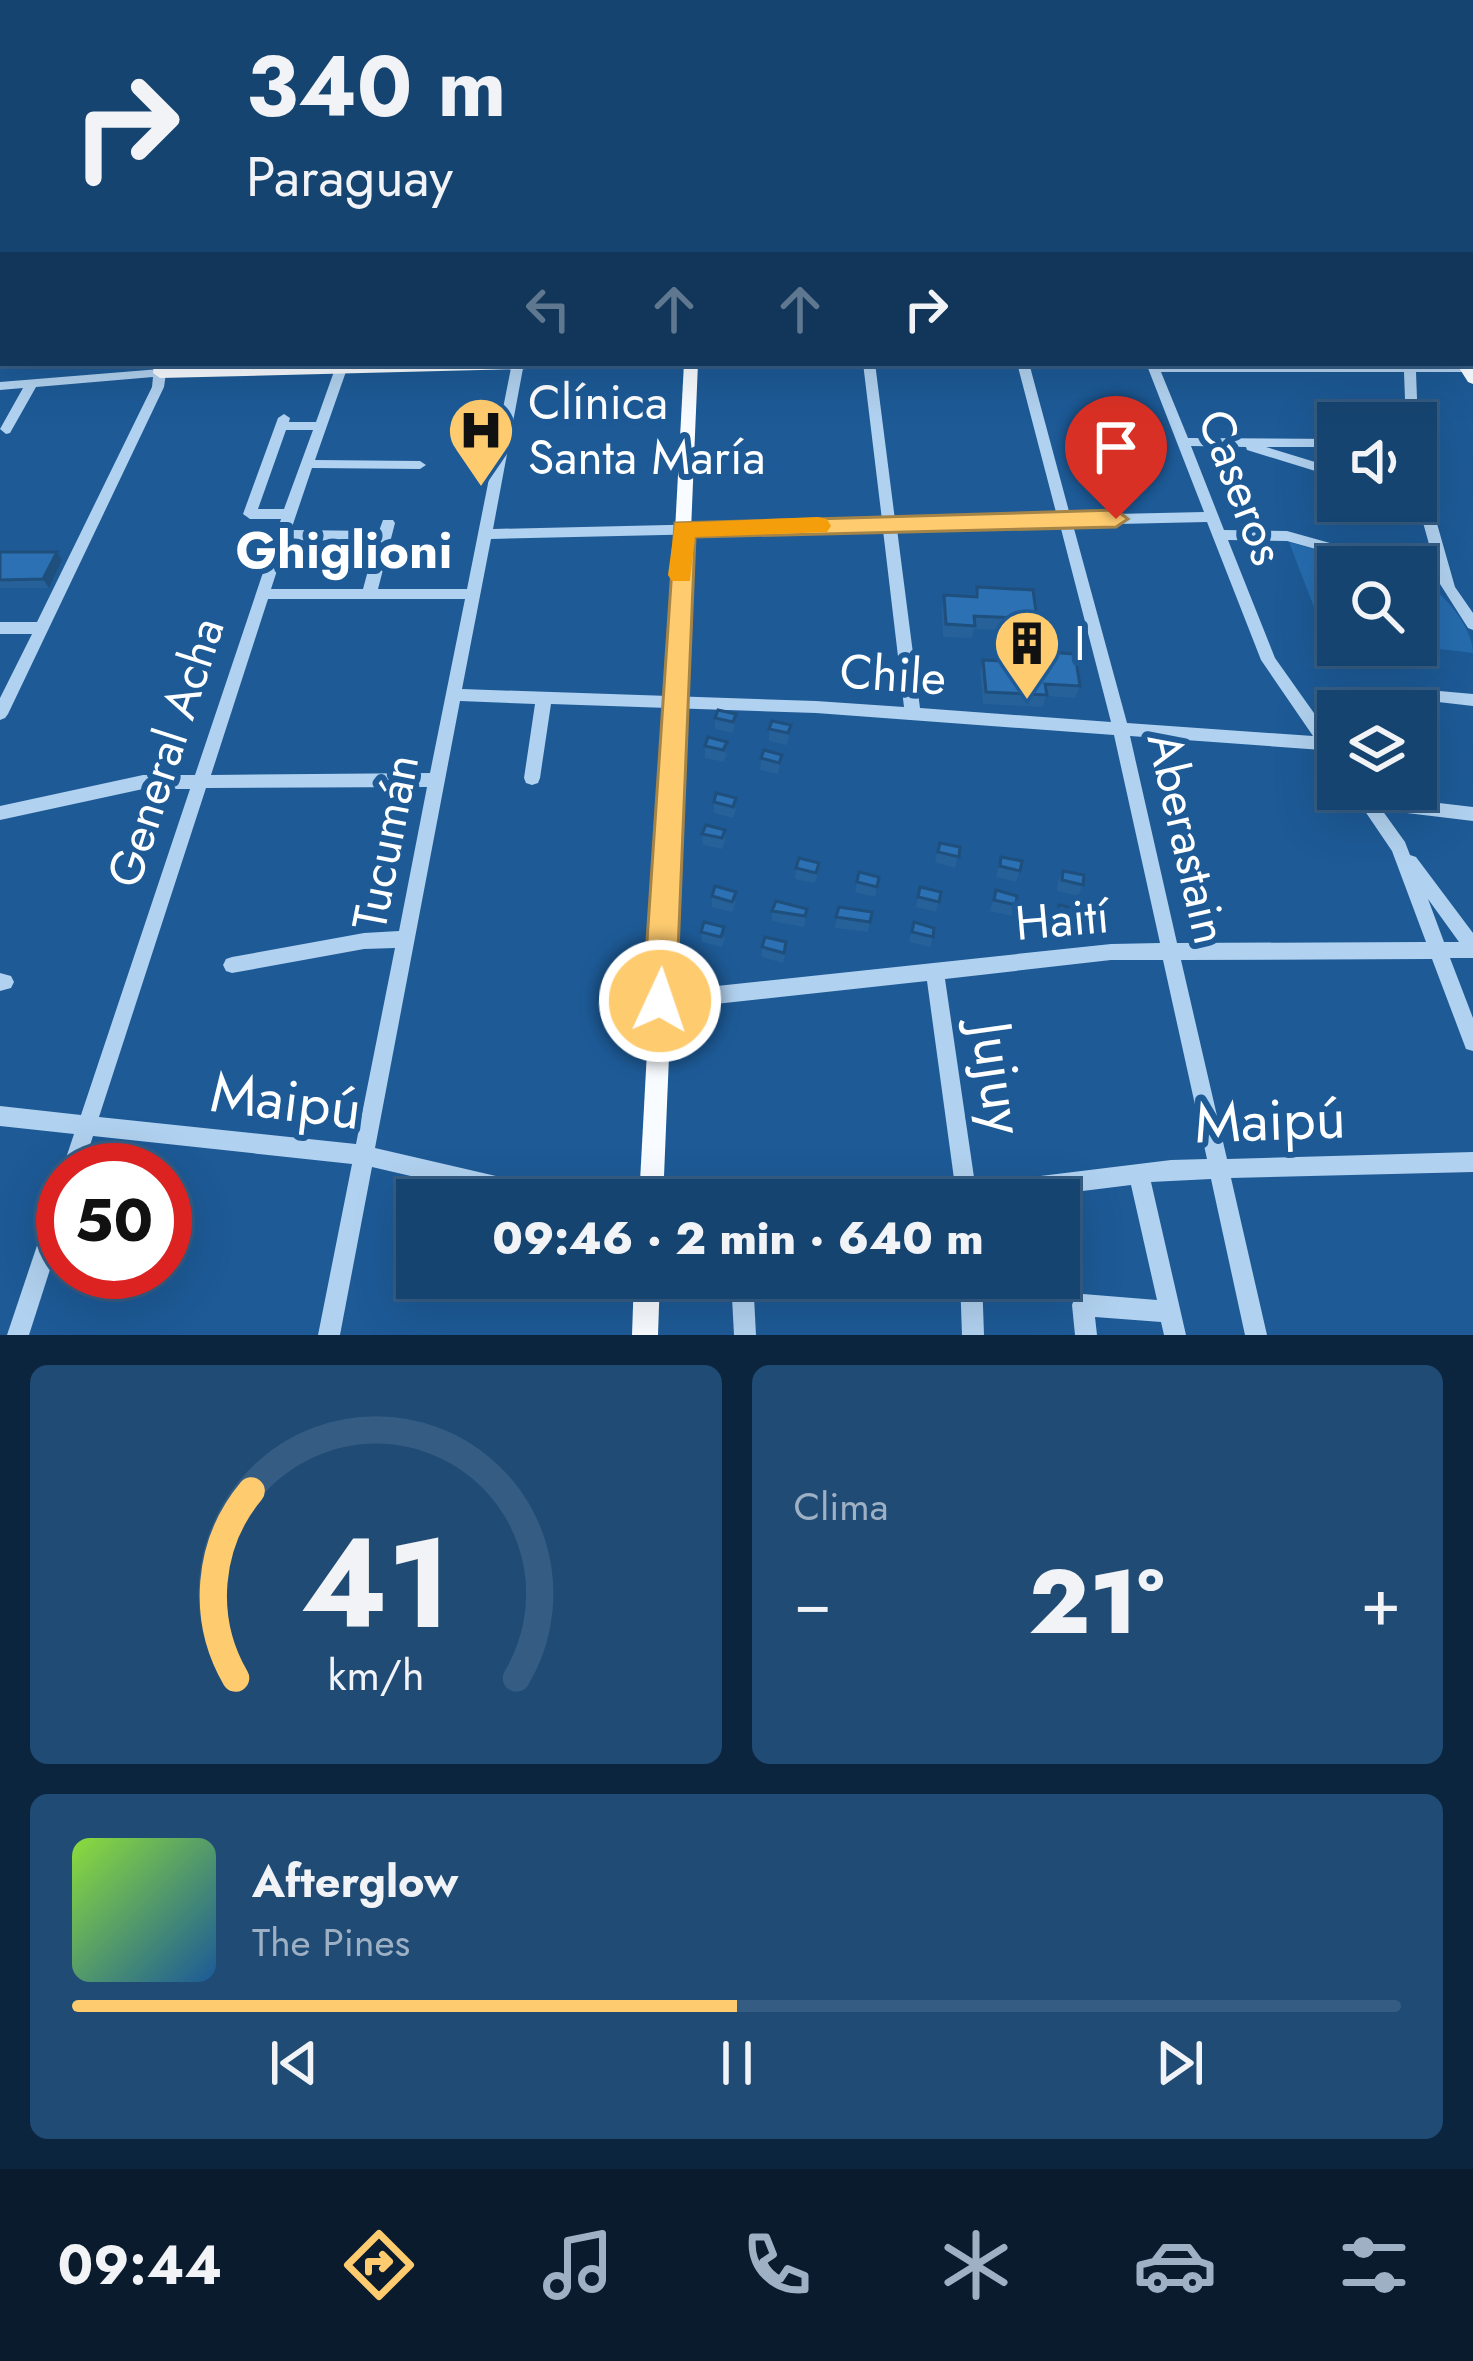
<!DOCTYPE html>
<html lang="es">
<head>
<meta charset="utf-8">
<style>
  :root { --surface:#164470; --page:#1f4b75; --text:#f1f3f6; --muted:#9eb0c3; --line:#355c83; --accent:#fecb6f }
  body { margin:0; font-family:Jost,sans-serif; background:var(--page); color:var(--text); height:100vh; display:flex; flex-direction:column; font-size:45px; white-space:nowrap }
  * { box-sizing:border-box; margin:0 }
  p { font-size:39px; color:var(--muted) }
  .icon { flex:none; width:66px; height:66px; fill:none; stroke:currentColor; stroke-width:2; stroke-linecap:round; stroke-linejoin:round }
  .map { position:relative; height:1335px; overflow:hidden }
  .drawer { display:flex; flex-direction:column; gap:30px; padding:30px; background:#0c253e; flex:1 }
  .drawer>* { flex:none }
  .banner { position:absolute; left:0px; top:0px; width:1473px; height:366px; box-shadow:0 12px 48px #0002,0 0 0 3px var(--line); background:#164470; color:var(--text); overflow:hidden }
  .tools { position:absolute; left:1317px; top:402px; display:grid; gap:24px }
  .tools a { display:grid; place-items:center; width:120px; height:120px; border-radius:0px; background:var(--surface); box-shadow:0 12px 48px #0002,0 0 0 3px var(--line); font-size:60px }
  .speed { position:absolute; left:36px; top:1143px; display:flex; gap:24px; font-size:60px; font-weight:700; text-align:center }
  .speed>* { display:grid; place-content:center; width:156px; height:156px; border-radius:50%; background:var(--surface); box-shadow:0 12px 48px #0002,0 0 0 3px var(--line); line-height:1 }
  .speed .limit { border:18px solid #d22; background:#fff; color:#111 }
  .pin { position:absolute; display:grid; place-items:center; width:102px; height:102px; color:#fff; margin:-123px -51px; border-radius:50% 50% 50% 0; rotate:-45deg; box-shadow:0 0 12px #0007 }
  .pin .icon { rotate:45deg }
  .me { position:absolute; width:132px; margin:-66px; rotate:3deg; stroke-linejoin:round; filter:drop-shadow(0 0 9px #0008) }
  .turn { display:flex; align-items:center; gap:42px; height:252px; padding:0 48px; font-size:54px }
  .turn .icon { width:156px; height:156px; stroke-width:2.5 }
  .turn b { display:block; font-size:84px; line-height:102px }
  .lanes { display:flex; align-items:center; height:114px; padding:0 48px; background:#0003; justify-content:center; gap:60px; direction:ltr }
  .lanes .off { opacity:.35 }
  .big { font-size:90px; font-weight:800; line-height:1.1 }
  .drawer .widget { flex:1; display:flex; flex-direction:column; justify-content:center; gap:18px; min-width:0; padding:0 42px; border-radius:18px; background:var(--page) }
  .drawer .dial { align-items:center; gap:0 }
  .dial svg { height:312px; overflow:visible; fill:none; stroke:var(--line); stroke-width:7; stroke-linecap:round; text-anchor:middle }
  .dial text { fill:var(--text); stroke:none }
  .song { display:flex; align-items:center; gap:36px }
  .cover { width:144px; height:144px; border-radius:18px; background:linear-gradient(135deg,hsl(90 70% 55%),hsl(210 70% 35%)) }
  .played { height:12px; border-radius:6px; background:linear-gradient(90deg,var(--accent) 50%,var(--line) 50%) }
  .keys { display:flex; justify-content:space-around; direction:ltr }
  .heat { display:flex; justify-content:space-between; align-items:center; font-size:66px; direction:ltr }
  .drawer .tiles { flex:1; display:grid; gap:30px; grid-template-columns:1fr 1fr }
  .widget:last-child { grid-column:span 2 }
  .trip { position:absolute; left:396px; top:1179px; width:684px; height:120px; border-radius:0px; background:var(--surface); box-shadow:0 12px 48px #0002,0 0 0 3px var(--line); font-weight:800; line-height:120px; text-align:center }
  .dock { display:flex; height:192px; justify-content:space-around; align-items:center; background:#091b2d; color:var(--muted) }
  .dock .icon { width:84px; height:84px }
  .dock .current { color:var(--accent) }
  .dock b { font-size:54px; color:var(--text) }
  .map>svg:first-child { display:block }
</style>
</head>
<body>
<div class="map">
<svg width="1473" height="1335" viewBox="0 0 1473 1335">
  <rect width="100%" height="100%" fill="#1d5a96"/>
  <g fill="#266cae">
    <path d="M1289,542L1377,567H1338V645L1325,616L1314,607Z"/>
    <path d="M1416,579C1440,587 1473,626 1473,653L1408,645H1416Z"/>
  </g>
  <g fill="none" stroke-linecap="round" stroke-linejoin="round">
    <g fill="#b0d1ef" fill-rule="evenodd">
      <path d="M43,0H65L58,3H36Z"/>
      <path d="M355,0H363L362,3H354Z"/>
      <path d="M509,0H517L516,3H508Z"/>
      <path d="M646,0H654L653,3H645Z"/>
      <rect x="715" y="0" width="8" height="3"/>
      <rect x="834" y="0" width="8" height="3"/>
      <path d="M908,0H1018L1019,1L1017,3H912Z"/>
      <path d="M1094,0L1111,3H1093Z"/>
      <path d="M1175,0H1184L1186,3H1177Z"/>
      <path d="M1208,0H1217L1219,3H1210Z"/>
      <path d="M1467,0H1473V5L1463,3Z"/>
      <rect x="0" y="6" width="3" height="6"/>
      <rect x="1470" y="38" width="3" height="6"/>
      <rect x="1470" y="70" width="3" height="6"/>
      <path d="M1470,110L1473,111V117L1470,116Z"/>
      <rect x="0" y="133" width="3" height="6"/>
      <rect x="1470" y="155" width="3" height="6"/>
      <rect x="0" y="165" width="3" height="6"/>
      <path d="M1473,209V215L1470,216V210Z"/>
      <rect x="0" y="225" width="3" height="6"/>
      <rect x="1470" y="252" width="3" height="6"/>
      <rect x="0" y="265" width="3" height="12"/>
      <rect x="0" y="289" width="3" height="6"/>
      <rect x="1470" y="314" width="3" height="6"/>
      <path d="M337,363H349L315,460L420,461L426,465L420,469L312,468L291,530L379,531L383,520H393L395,523L378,589H467L512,363H524L493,529L882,520L863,363H875L895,520L1057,516L1017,363H1029L1070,515L1204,512L1146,363L1473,364V372H1416L1417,399L1404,423H1392L1405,399L1404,372H1161L1188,438L1338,439V447H1266L1338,469V478L1247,450L1246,447L1191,446L1224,530L1287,531L1398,562L1405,567H1380L1287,541L1228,540L1275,658L1338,747V767L1332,765L1322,750L1130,736L1177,943L1426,942L1392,851L1350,789H1367L1371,795L1473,807V821L1382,810L1405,842L1410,855L1416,857L1473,933V958H1450L1473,1018V1051L1466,1049L1432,959L1181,960L1227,1159L1473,1152V1172L1231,1178L1267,1335H1245L1211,1179L1151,1182L1186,1335H1164L1161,1322L1095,1317L1097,1335H1075L1072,1305L1075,1297L1083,1294L1157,1300L1131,1185L1009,1200H917L920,1193L955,1186L927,981L660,1010L654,1007L651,1001L654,995L660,992L1111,944L1160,943L1114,735L816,713L551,704L540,778L538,783L532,785L526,783L524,778L535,704L460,701L375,1148L557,1190L564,1193L567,1200H514L372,1167L340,1335H318L352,1164L93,1136L82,1170H63V1172L62,1170L74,1134L0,1126V1106L81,1115L190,789H143L0,820V806L143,775H195L281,519H250L243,514L278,418L284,414L290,418L289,422H316ZM286,430H313L284,509H258ZM1207,522L1261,660L1313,736L1127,723L1073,525ZM1060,525L1111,722L920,708L897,529ZM883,530L904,707L816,701L462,689L491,539ZM287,540L376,541L363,589H271ZM268,599H465L430,773L211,775ZM427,787L399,931L364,933L232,957L226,959L223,965L226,971L232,973L364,949L395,948L356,1144L99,1117L206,788ZM1428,899L1459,942H1444ZM1111,960H1163L1207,1159L1171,1160L975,1184L945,979Z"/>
      <path d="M160,369L166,373L164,387L8,714L5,718L0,720V698L32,634H0V622H37L152,387L153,377L36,387L10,433L6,434L0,429L23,388L0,390V382Z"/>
      <path d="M1416,492L1421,494L1432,506L1455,587L1473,613V630L1468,628L1440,584L1416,577V567L1437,573L1419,508L1412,501H1416Z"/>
      <path d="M1417,689L1473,694V706L1412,699L1409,695L1412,691Z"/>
      <path d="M0,973L11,976L14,982L11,988L0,991Z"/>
      <path d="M63,1188V1229L29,1335H7L53,1198L56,1191Z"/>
      <path d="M731,1278H753L756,1335H734Z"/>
      <path d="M960,1278H982L984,1335H962Z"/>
    </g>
    <g fill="#f8fbff" fill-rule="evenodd">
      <path d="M227,0H237L236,3H226Z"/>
      <path d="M1225,0H1234L1236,3H1225Z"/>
      <rect x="1470" y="341" width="3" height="13"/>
      <path d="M154,363H168V368L381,363H572L565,368L160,378L153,373Z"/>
      <path d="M684,363H698L663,1200H639Z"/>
      <path d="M1456,363H1470L1473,367V384L1468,382Z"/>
      <path d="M634,1278H660L658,1335H632Z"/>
    </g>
    <g fill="#fff" fill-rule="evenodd">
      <path d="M1233,0H1245L1247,3H1235Z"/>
      <path d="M1265,0H1281L1284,3H1268Z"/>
      <path d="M1351,0H1363L1364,3H1352Z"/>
    </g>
  </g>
  <g fill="#26619a">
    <path d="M0,552H57L62,560L49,588H0Z"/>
    <path d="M977,587L1037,619L1033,631L974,629L972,638L943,637L942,608L944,595L974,596Z"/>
    <path d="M1046,652L1080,686L1075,698L1046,696L1043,707L983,704L980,672L983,660L1042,663Z"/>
    <path d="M736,714L733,733L715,729V718Z"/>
    <path d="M791,725L787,745L769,741V729Z"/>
    <path d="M708,737L727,754L724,762L705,758V746Z"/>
    <path d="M782,755L778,774L760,770L761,758Z"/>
    <path d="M716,793L736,809L733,818L714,813V802Z"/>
    <path d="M725,830V841L722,849L703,845L702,834Z"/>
    <path d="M940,843L960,847L955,868L935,862Z"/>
    <path d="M1001,857L1020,871L1016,882L996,877Z"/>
    <path d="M796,868L818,873L815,883L795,879Z"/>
    <path d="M1063,871L1083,885L1078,896L1057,891L1058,881Z"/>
    <path d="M859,872L879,877L875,897L855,892Z"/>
    <path d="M920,887L941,892L936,912L916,907Z"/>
    <path d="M996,890L1016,905L1012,916L990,911Z"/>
    <path d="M712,896L736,902L732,912L712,907Z"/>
    <path d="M1059,905L1080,920L1074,930L1053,925L1054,915Z"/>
    <path d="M839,907L872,912L868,932L835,928Z"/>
    <path d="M807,909L804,927L772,921V911Z"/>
    <path d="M914,922L933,937L930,947L909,942Z"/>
    <path d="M701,932L725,937L722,947L702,942Z"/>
    <path d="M762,947L786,952L783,963L762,957Z"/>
  </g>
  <path fill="#1f4f7d" d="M57,552L62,560L49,588L43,579Z"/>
  <g fill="#2c71b3" stroke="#1f4f7d" stroke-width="3">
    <path d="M0,552H57L43,579L0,580Z"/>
    <path d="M977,587L1033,590L1037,619L974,616L975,626L946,624L944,595L977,597Z"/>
    <path d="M1046,652L1075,654L1080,686L1045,684L1047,695L986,692L983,660L1047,663Z"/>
    <path d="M718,710L736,714L733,722L715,718Z"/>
    <path d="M772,721L791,725L788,733L769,729Z"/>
    <path d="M708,737L727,742L723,750L705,746Z"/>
    <path d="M764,750L782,755L779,763L761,758Z"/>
    <path d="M716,793L736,798L733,807L714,802Z"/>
    <path d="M706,825L725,830L722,838L702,834Z"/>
    <path d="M940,843L960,847L959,857L938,852Z"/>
    <path d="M1001,857L1022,861L1020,871L1000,866Z"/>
    <path d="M799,858L819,863L816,873L796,868Z"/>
    <path d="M1063,871L1084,875L1083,885L1062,880Z"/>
    <path d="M859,872L879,877L877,887L857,882Z"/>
    <path d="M715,886L736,892L732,902L712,896Z"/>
    <path d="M920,887L941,892L939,902L918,897Z"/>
    <path d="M996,890L1017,896L1016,905L994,900Z"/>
    <path d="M776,901L807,909L805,916L772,911Z"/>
    <path d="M1059,905L1081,910L1080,920L1058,915Z"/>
    <path d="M839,907L872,912L870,922L836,917Z"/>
    <path d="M704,922L724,927L721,937L701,932Z"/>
    <path d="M914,922L934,928L933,937L912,932Z"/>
    <path d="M765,937L786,942L784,953L762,947Z"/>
  </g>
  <path fill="#fecb6f" stroke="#a58448" stroke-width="3" d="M1116,510L1128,519L1116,527L695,537L676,1001L671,1012L660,1017L648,1012L643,1001L675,523Z"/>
  <path fill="#f59e0b" d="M818,517L827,519L831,526L827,532L695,537L690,581H672L668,575L675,523Z"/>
  <defs>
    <symbol id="hospital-pin" viewBox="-11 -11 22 30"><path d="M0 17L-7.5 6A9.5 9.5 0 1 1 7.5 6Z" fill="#fecb6f" stroke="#1d5a96"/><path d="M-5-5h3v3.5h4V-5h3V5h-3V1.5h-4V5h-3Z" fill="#111"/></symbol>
    <symbol id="building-pin" viewBox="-11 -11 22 30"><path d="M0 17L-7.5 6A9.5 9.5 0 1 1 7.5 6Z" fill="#fecb6f" stroke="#1d5a96"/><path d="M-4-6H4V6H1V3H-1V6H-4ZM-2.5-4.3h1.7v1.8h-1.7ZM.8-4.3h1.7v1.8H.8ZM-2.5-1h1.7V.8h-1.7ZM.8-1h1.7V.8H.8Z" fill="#111"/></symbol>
  </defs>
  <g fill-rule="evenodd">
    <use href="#hospital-pin" x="443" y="392" width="76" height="104"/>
    <use href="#building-pin" x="989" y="605" width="76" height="104"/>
  </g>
  <g text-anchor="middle" stroke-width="12" stroke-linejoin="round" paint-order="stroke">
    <g font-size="48" fill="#fff" stroke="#1d5a96" text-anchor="start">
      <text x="528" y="419">Clínica<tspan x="528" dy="55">Santa María</tspan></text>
      <text x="1074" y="660">I</text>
    </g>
    <g font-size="48" fill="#fff" stroke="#1d5a96">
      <text transform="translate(1242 487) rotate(69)" y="17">Caseros</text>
      <text transform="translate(893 674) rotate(4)" y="17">Chile</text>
      <text transform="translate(165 752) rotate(-72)" y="17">General Acha</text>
      <text transform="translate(1188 838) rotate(77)" y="17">Aberastain</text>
      <text transform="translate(385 842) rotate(-79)" y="17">Tucumán</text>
      <text transform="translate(1062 919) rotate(-5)" y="17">Haití</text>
    </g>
    <g font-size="51" font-weight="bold" fill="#fff" stroke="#1d5a96">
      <text x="344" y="568">Ghiglioni</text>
    </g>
    <g font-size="57" fill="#fff" stroke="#1d5a96">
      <text transform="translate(999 1078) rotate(82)" y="20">Jujuy</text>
      <text transform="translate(286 1100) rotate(7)" y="20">Maipú</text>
      <text transform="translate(1270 1120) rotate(-2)" y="20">Maipú</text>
    </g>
  </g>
</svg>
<div class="tools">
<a><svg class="icon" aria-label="sound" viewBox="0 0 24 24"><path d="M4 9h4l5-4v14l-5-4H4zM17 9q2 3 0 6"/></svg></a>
<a><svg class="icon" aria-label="search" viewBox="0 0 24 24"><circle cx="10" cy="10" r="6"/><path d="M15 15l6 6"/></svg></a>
<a><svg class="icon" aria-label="layers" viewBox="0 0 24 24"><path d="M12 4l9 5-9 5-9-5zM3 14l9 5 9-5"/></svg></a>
</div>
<div class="speed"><div class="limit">50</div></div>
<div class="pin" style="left:1116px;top:519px;background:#d93025"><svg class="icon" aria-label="arrive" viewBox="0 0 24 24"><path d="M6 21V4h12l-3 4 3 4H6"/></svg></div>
<svg class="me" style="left:660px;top:1001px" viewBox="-20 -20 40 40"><circle r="17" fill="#fecb6f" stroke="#fff" stroke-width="3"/><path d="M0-11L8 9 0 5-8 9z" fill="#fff"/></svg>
<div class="trip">09:46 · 2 min · 640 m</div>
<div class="banner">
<div class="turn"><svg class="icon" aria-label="right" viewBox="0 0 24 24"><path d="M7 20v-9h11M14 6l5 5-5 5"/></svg><div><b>340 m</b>Paraguay</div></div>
<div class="lanes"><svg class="icon off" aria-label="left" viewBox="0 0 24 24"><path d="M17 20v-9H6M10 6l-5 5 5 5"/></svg><svg class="icon off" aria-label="ahead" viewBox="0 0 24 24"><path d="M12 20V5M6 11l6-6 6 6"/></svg><svg class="icon off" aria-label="ahead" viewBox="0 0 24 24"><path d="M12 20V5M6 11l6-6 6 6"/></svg><svg class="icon" aria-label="right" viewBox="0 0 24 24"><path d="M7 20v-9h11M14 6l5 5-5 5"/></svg></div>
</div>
</div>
<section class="drawer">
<div class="tiles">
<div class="widget dial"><svg viewBox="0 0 100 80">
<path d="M14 69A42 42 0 1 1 86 69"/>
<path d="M14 69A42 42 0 0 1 18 21" stroke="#fecb6f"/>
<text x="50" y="56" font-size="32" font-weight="700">41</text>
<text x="50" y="72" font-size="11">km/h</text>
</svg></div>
<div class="widget"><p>Clima</p>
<div class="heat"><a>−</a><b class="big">21°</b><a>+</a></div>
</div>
<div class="widget">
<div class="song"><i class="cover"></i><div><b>Afterglow</b><p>The Pines</p></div></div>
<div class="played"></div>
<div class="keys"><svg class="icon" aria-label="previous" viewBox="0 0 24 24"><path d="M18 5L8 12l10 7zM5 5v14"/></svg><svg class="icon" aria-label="pause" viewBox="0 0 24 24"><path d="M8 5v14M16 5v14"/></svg><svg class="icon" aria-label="next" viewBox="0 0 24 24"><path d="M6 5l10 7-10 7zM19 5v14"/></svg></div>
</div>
</div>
</section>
<nav class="dock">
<b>09:44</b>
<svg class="icon current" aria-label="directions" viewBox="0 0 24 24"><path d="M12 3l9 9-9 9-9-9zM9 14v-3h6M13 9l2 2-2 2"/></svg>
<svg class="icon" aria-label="music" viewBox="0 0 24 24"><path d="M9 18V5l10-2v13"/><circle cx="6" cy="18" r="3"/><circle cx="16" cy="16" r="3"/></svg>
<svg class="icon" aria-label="phone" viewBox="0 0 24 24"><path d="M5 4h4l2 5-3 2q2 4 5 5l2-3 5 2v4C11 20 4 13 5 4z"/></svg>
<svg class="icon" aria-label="climate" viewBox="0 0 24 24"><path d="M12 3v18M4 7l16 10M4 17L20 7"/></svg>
<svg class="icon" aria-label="car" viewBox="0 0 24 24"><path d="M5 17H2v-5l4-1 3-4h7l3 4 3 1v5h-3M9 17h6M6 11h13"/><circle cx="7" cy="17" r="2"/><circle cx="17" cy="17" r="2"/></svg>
<svg class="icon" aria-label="filters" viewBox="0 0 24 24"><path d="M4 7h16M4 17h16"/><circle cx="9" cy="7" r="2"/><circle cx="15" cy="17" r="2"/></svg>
</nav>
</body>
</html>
